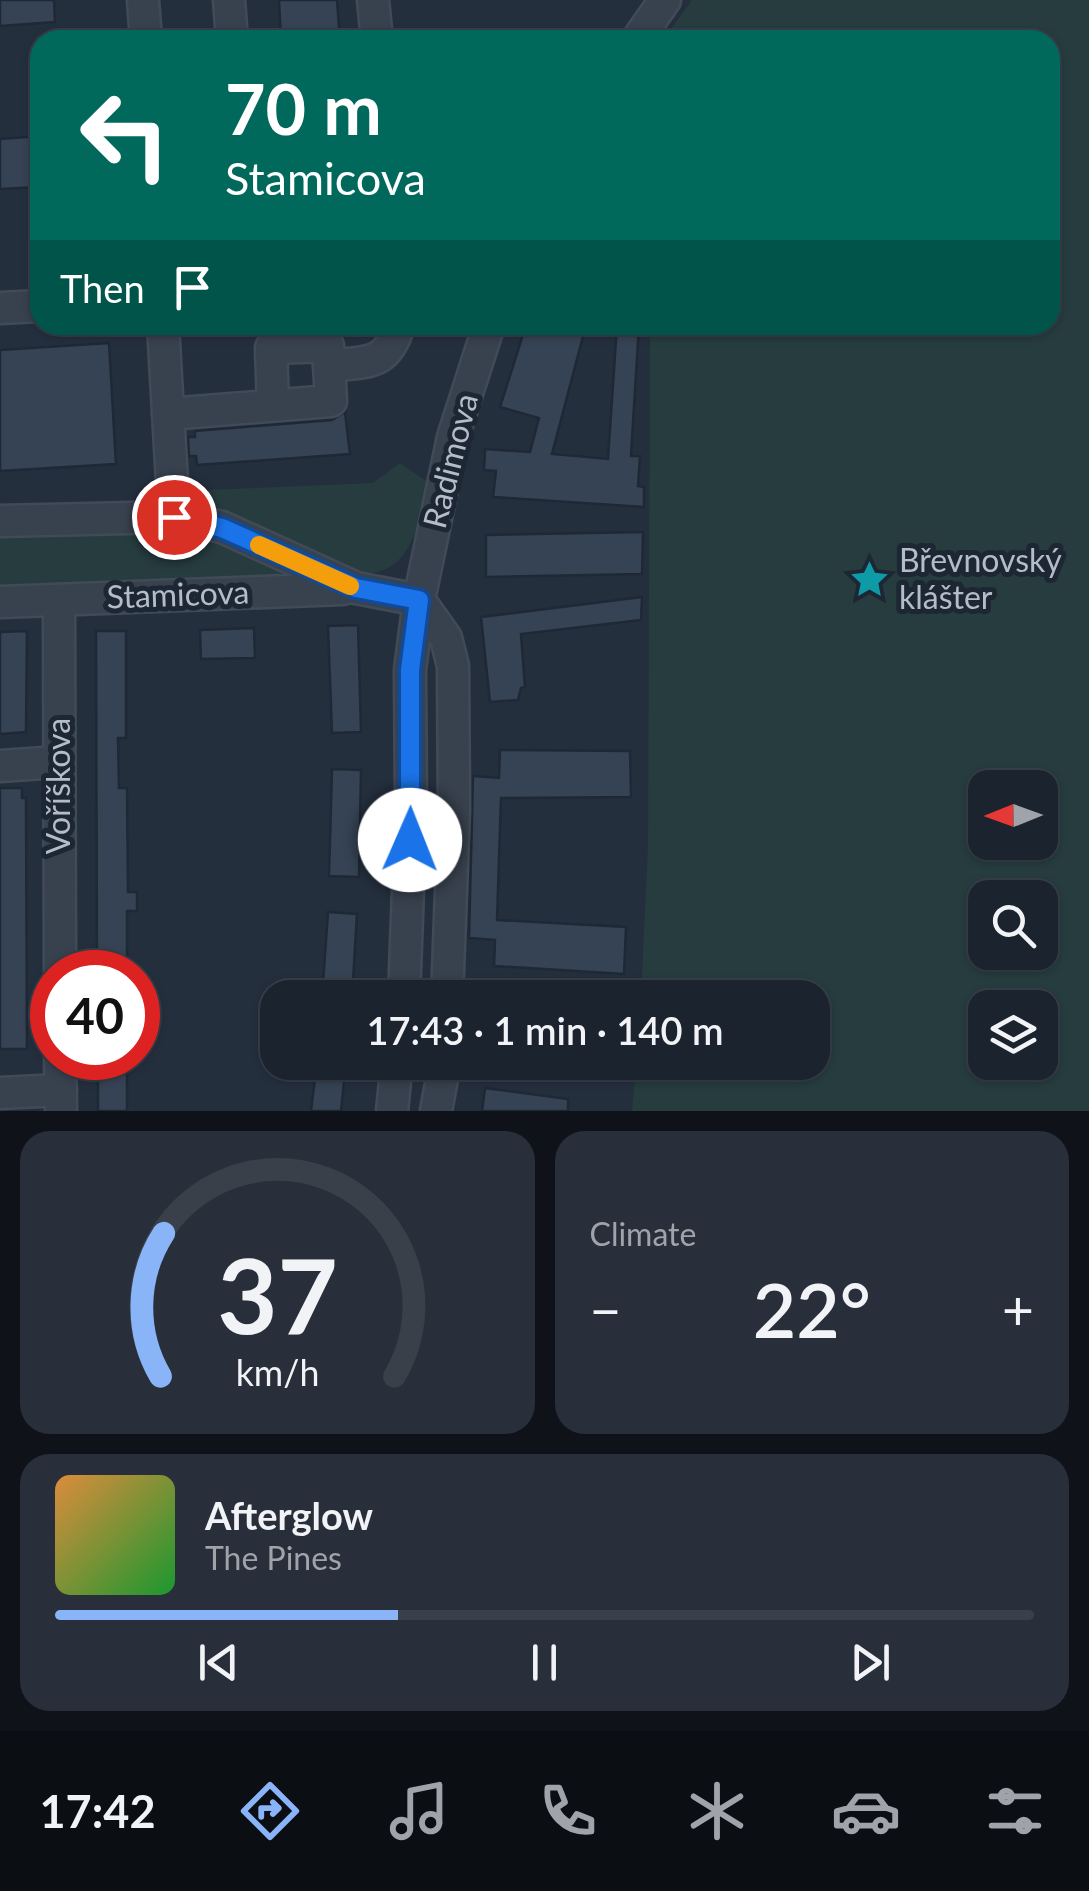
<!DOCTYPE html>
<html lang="en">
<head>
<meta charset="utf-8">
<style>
  :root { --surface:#1b232e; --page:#282f3a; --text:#f1f3f6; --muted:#a0a4aa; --line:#39404a; --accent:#8ab4f8 }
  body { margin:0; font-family:Lato,sans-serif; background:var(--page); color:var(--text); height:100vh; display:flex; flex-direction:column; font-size:38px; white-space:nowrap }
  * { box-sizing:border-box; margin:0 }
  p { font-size:32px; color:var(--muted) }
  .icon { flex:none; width:55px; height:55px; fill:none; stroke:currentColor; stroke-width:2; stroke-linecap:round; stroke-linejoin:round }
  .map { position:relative; height:1111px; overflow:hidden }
  .panel { display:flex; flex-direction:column; gap:20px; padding:20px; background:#0f1319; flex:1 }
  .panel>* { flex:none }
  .top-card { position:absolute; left:30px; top:30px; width:1030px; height:305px; border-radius:30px; box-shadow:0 2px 8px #0004,0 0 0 2px var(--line); background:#00695c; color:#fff; overflow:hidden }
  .needle { width:65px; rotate:269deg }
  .tools { position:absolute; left:968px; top:770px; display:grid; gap:20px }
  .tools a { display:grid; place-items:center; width:90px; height:90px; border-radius:20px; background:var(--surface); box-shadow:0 2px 8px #0004,0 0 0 2px var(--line); font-size:50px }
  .speed { position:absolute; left:30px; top:950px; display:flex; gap:20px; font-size:50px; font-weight:700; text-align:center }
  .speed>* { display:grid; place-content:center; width:130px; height:130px; border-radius:50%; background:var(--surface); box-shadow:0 2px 8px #0004,0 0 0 2px var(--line); line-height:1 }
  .speed .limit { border:15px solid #d22; background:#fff; color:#111 }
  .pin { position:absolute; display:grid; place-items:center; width:85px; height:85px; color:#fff; margin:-42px; border:5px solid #fff; border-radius:50%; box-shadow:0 2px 10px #0007 }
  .me { position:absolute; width:110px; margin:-55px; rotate:1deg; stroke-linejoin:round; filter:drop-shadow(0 0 8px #0008) }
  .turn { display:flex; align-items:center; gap:35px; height:210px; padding:0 30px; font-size:45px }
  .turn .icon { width:130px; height:130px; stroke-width:2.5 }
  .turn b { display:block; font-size:70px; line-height:85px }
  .then { display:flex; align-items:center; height:95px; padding:0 30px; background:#0003; gap:20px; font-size:38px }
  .big { font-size:75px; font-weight:600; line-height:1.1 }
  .panel .widget { flex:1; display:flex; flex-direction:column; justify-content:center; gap:15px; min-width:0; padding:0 35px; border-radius:30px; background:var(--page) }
  .panel .dial { align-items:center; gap:0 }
  .dial svg { height:260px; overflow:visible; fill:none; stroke:var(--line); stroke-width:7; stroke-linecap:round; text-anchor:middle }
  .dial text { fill:var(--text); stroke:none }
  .song { display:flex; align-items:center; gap:30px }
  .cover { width:120px; height:120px; border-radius:15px; background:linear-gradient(135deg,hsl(30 70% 55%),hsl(130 70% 35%)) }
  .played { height:10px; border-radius:5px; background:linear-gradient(90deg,var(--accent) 35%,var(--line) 35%) }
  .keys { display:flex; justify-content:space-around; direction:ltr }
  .heat { display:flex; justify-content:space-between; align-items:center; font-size:55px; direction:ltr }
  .panel .tiles { flex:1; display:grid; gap:20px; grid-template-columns:1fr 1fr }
  .widget:last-child { grid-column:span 2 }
  .trip { position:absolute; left:260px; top:980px; width:570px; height:100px; border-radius:30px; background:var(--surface); box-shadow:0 2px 8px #0004,0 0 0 2px var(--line); font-weight:600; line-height:100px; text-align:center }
  .dock { display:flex; height:160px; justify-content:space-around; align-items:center; background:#0b0e12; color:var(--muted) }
  .dock .icon { width:70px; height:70px }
  .dock .selected { color:var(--accent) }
  .dock b { font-size:45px; color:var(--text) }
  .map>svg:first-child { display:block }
</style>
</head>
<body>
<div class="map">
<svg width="1089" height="1111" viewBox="0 0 1089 1111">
  <rect width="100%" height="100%" fill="#242f3e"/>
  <g fill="#263c3f" fill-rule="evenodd">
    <path d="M692,0H1089V1111H632L636,1063L812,1062V998L641,997L648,846L650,325H1050V40H663ZM985,788H1040V842H985ZM985,898H1040V952H985ZM985,1008H1040V1062H985Z"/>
    <path d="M400,463L429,483C418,528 409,584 349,572L189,501L182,491L373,483Z"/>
    <path d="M198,531L280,567V578L0,589V535Z"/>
  </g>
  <g fill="#364354" stroke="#1f2835" stroke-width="2.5">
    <path d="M0,0H54L55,22L0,26Z"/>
    <path d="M279,0H337L340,40H281Z"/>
    <path d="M40,136V187L0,189V139Z"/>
    <path d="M526,325H586L552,454L608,459L617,325H639L631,456H640L638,486L644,487V507L493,497L496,471L484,470L485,449L530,452L539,418L500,407Z"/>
    <path d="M109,343L116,464L0,471V350Z"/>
    <path d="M345,412L350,454L197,465L196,456H189L188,437H195V431L332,420Z"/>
    <path d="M643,532L642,574L486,577V535Z"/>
    <path d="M642,597L641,620L521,634L525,687L521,688L518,700L490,702L481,617Z"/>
    <path d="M358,625L361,732L332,733L328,626Z"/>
    <path d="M254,628L255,658L201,659L200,630Z"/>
    <path d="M27,631L26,732L0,734V632Z"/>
    <path d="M96,631H126V738H118L119,788H127L128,892H137V911H127V972H97Z"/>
    <path d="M500,750L630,751L631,797L501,798L497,920L626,927L624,974L494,966L495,940L469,938L473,776L499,778Z"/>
    <path d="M332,769L361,770L359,877L329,876Z"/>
    <path d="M0,788H22V798H26L27,1049H0Z"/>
    <path d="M328,912L357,914L352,998H322Z"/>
    <rect x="98" y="1062" width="29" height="49"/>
    <path d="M317,1062H346L341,1111H311Z"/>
    <path d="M485,1088L568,1099V1111H482Z"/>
  </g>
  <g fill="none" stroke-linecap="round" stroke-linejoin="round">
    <defs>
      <g id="minor">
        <path d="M143,0L146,40"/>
        <path d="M229,0L232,40"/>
        <path d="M373,0L377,40"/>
        <path d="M637,40L665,0"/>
        <path d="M0,308L40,306"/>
        <path d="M163,325L174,517"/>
        <path d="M329,366C367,361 387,367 399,325"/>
        <path d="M168,414L331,401L328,346L271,348L273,405"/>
        <path d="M0,521L174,517L222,527L356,588L419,600"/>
        <path d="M59,600L60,972"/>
        <path d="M419,600L446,638L453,666L454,809L447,998"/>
        <path d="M0,602L343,589"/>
        <path d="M0,766L58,762"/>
        <path d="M404,998L411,807L410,670L419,600L453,437L489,325"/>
        <path d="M60,1058L61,1111"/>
        <path d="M0,1093L61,1090"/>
        <path d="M392,1111L397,1062"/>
        <path d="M436,1111L445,1062"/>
      </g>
    </defs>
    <use href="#minor" stroke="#414a57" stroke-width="35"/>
    <use href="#minor" stroke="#38414e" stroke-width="30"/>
  </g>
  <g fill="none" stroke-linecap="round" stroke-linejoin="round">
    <defs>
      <path id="route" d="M174,517L222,528L356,588L419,600L410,670V840"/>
    </defs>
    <use href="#route" stroke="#114b97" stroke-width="25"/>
    <use href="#route" stroke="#1a73e8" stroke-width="18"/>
    <path stroke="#f59e0b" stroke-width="18" d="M259,545L350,586"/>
  </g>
  <defs>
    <symbol id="sight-bare" viewBox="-9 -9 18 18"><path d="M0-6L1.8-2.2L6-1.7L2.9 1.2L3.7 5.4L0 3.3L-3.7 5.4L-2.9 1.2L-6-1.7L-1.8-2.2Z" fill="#0f9aa8" stroke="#1d2633" stroke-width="2.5" paint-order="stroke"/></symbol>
  </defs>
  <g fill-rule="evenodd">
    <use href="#sight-bare" x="842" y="552" width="55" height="55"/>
  </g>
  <g text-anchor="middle" stroke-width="10" stroke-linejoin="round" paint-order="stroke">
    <g font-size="32" fill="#b4bcc9" stroke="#1d2633">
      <text transform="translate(451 461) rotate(-76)" y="11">Radimova</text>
      <text transform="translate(178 595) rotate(-2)" y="11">Stamicova</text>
      <text transform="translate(59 786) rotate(-90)" y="11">Voříškova</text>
    </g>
    <g font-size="32" fill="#b4bcc9" stroke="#1d2633" text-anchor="start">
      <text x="899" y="572">Břevnovský<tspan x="899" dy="37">klášter</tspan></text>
    </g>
  </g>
</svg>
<div class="tools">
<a><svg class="needle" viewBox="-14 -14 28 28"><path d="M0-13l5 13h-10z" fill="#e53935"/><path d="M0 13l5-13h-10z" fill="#a0a4aa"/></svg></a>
<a><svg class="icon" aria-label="search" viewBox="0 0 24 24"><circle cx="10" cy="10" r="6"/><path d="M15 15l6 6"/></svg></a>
<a><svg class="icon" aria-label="layers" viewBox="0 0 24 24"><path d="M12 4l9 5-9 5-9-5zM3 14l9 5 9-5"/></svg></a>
</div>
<div class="speed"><div class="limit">40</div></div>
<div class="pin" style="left:174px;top:517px;background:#d93025"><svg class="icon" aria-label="arrive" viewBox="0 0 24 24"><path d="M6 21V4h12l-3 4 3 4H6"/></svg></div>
<svg class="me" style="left:410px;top:840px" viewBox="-20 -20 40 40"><circle r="19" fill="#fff"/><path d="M0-13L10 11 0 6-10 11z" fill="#1a73e8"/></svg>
<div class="trip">17:43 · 1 min · 140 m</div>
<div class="top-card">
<div class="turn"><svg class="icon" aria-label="left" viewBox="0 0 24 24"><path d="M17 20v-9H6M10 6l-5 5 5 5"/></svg><div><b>70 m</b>Stamicova</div></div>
<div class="then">Then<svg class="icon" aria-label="arrive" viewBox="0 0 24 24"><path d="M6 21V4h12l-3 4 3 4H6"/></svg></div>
</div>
</div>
<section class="panel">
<div class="tiles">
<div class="widget dial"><svg viewBox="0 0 100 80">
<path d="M14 69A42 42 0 1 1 86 69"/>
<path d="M14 69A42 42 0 0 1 15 25" stroke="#8ab4f8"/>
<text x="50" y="56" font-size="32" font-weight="700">37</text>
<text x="50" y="72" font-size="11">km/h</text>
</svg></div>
<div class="widget"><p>Climate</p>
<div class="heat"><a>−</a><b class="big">22°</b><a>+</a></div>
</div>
<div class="widget">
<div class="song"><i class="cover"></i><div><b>Afterglow</b><p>The Pines</p></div></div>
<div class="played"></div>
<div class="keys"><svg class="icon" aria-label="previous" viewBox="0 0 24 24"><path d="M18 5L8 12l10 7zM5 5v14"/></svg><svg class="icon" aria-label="pause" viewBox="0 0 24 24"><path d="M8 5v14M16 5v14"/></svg><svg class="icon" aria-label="next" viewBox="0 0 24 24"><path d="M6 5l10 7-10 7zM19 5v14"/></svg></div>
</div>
</div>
</section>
<nav class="dock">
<b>17:42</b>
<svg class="icon selected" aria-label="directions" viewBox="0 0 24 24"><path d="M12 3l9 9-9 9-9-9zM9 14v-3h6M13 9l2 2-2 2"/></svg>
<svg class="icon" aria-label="music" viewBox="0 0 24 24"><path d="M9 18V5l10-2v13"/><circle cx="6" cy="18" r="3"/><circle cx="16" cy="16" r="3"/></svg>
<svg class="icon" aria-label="phone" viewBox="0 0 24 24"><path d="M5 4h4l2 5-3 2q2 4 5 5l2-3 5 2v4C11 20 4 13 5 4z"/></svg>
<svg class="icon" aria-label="climate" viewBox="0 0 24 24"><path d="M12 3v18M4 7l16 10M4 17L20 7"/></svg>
<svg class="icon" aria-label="car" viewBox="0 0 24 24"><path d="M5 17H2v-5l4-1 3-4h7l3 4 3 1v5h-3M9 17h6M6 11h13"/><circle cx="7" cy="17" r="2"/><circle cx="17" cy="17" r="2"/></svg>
<svg class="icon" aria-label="filters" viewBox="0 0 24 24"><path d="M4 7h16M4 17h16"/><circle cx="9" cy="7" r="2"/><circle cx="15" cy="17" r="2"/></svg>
</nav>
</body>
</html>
